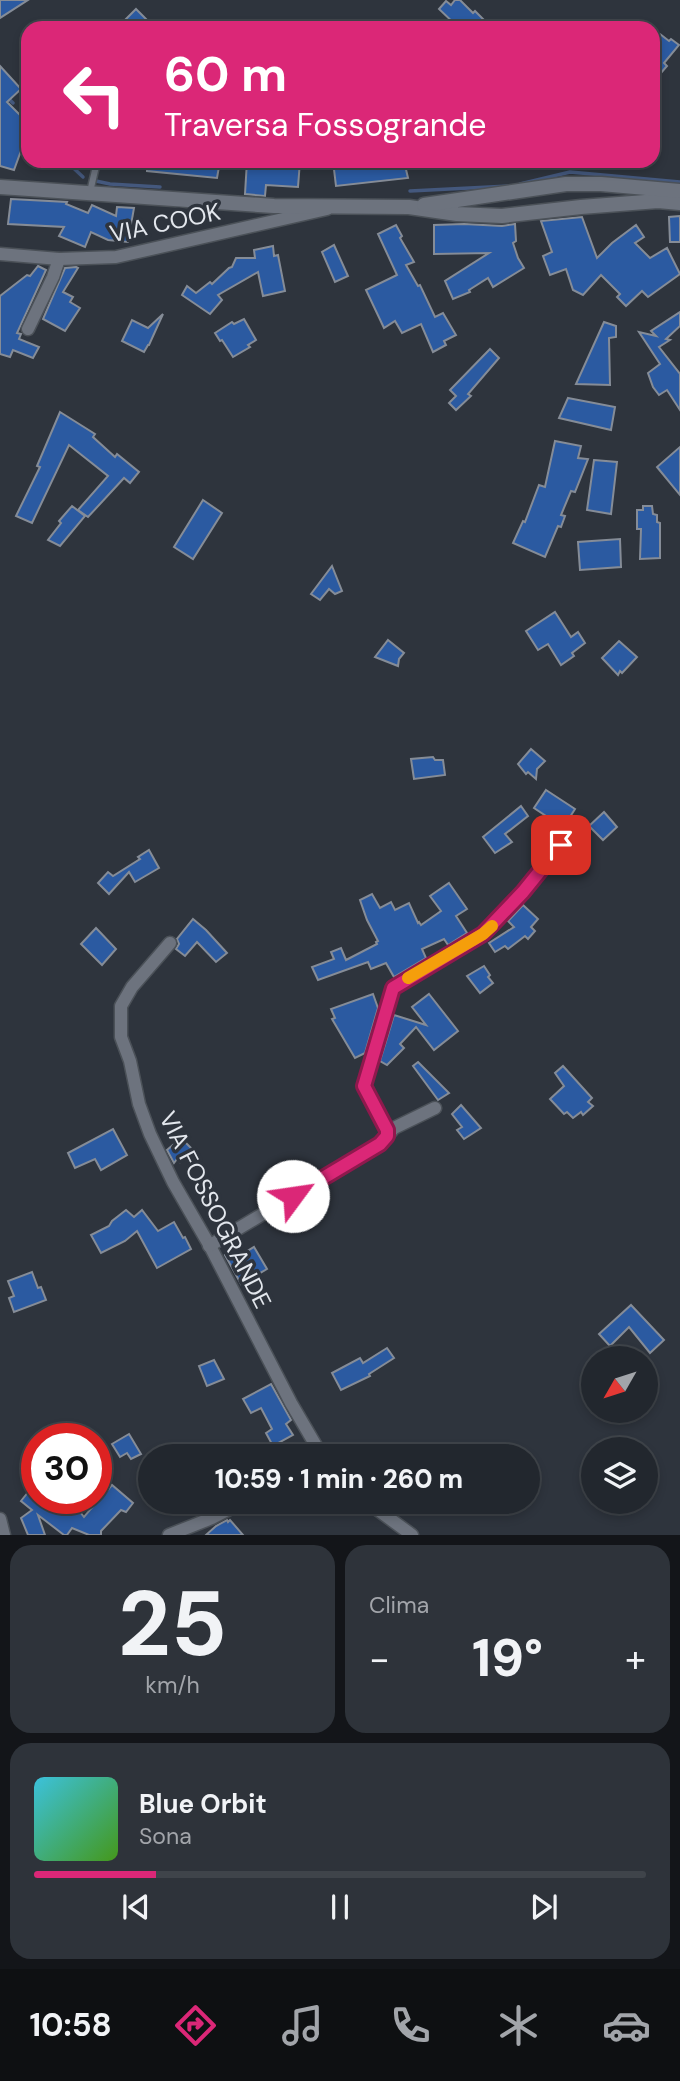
<!DOCTYPE html>
<html lang="it">
<head>
<meta charset="utf-8">
<style>
  :root { --surface:#22272e; --page:#2e333a; --text:#f1f3f6; --muted:#a2a5aa; --line:#3f444a; --accent:#db2777 }
  body { margin:0; font-family:"DM Sans",sans-serif; background:var(--page); color:var(--text); height:100vh; display:flex; flex-direction:column; font-size:26px; white-space:nowrap }
  * { box-sizing:border-box; margin:0 }
  p { font-size:23px; color:var(--muted) }
  .icon { flex:none; width:38px; height:38px; fill:none; stroke:currentColor; stroke-width:2; stroke-linecap:round; stroke-linejoin:round }
  .map { position:relative; height:1535px; overflow:hidden }
  .panel { display:flex; flex-direction:column; gap:10px; padding:10px; background:#131519; flex:1 }
  .panel>* { flex:none }
  .hud { position:absolute; left:21px; top:21px; width:639px; height:147px; border-radius:21px; box-shadow:0 4px 10px #0003,0 0 0 2px var(--line); background:#db2777; color:#fff; overflow:hidden }
  .needle { width:46px; rotate:231deg }
  .buttons { position:absolute; left:581px; top:1346px; display:grid; gap:14px }
  .buttons a { display:grid; place-items:center; width:77px; height:77px; border-radius:50%; background:var(--surface); box-shadow:0 4px 10px #0003,0 0 0 2px var(--line); font-size:35px }
  .speed { position:absolute; left:21px; top:1423px; display:flex; gap:14px; font-size:35px; font-weight:700; text-align:center }
  .speed>* { display:grid; place-content:center; width:91px; height:91px; border-radius:50%; background:var(--surface); box-shadow:0 4px 10px #0003,0 0 0 2px var(--line); line-height:1 }
  .speed .limit { border:10px solid #d22; background:#fff; color:#111 }
  .pin { position:absolute; display:grid; place-items:center; width:60px; height:60px; color:#fff; margin:-30px; border-radius:14px; box-shadow:0 4px 10px #0006 }
  .me { position:absolute; width:77px; margin:-38px; rotate:59deg; stroke-linejoin:round; filter:drop-shadow(0 0 5px #0008) }
  .turn { display:flex; align-items:center; gap:24px; height:147px; padding:0 28px; font-size:32px }
  .turn .icon { width:91px; height:91px; stroke-width:2.5 }
  .turn b { display:block; font-size:49px; line-height:60px }
  .big { font-size:52px; font-weight:800; line-height:1.1 }
  .panel .card { flex:1; display:flex; flex-direction:column; justify-content:center; gap:10px; min-width:0; padding:0 24px; border-radius:21px; background:var(--page) }
  .panel .dial { align-items:center; gap:0 }
  .dial b { font-size:91px; line-height:1 }
  .song { display:flex; align-items:center; gap:21px }
  .cover { width:84px; height:84px; border-radius:10px; background:linear-gradient(135deg,hsl(190 70% 55%),hsl(100 70% 35%)) }
  .played { height:7px; border-radius:4px; background:linear-gradient(90deg,var(--accent) 20%,var(--line) 20%) }
  .keys { display:flex; justify-content:space-around; direction:ltr }
  .heat { display:flex; justify-content:space-between; align-items:center; font-size:38px; direction:ltr }
  .panel .tiles { flex:1; display:grid; gap:10px; grid-template-columns:1fr 1fr }
  .card:last-child { grid-column:span 2 }
  .trip { position:absolute; left:138px; top:1444px; width:402px; height:70px; border-radius:35px; background:var(--surface); box-shadow:0 4px 10px #0003,0 0 0 2px var(--line); font-weight:800; line-height:70px; text-align:center }
  .menu { display:flex; height:112px; justify-content:space-around; align-items:center; background:#0e1012; color:var(--muted) }
  .menu .icon { width:49px; height:49px }
  .menu .selected { color:var(--accent) }
  .menu b { font-size:32px; color:var(--text) }
  .map>svg:first-child { display:block }
</style>
</head>
<body>
<div class="map">
<svg width="680" height="1535" viewBox="0 0 680 1535">
  <rect width="100%" height="100%" fill="#2e343d"/>
  <g fill="none" stroke-linecap="round" stroke-linejoin="round">
    <g stroke="#44587d" stroke-width="3.5">
      <path d="M0,90L13,103"/>
      <path d="M66,161L83,177"/>
      <path d="M96,181L110,184L160,187"/>
      <path d="M520,184L570,172L680,182"/>
      <path d="M410,191L509,186"/>
    </g>
  </g>
  <g fill="#2b5aa1" stroke="#858c97" stroke-width="2">
    <path d="M0,0H28L0,18Z"/>
    <path d="M455,0H460L473,13L475,11L484,20L476,28H459L439,9L446,1L451,5Z"/>
    <path d="M136,9L155,28H117Z"/>
    <path d="M660,34L669,41L671,39L679,45L664,63L667,66L653,82V42Z"/>
    <path d="M0,66L21,89L7,102L28,123V150L22,148L14,170L0,166Z"/>
    <path d="M147,161H220L217,178L147,171Z"/>
    <path d="M247,161H300L298,187L266,185L265,196L245,194Z"/>
    <path d="M333,161H404L408,178L336,186Z"/>
    <path d="M11,199L67,202L66,204L88,213L92,205L116,216L117,207L134,208L128,242L108,240L91,232L85,247L59,236L64,227L8,224Z"/>
    <path d="M680,216V242H670L669,217Z"/>
    <path d="M582,217L597,258L612,243L636,225L644,237L635,243L650,258L667,248L680,274L648,297L642,291L626,306L617,297L620,294L601,275L583,295L573,290L566,269L550,275L543,256L552,252L541,221Z"/>
    <path d="M464,224L502,226L515,224L516,241L513,243L518,258L524,268L493,287L488,278L469,290L470,292L453,299L445,281L489,253L434,254V225Z"/>
    <path d="M396,225L402,236L400,238L414,262L406,265L418,286L420,285L435,317L443,313L456,335L444,341L446,345L433,352L421,324L402,333L395,321L384,328L366,290L397,275L378,234Z"/>
    <path d="M334,245L348,276L335,282L322,252Z"/>
    <path d="M273,246L274,256L278,255L285,291L263,296L258,272L218,295L222,300L210,314L182,295L187,286L196,293L210,282L212,284L229,268L232,267L236,258H255L254,250Z"/>
    <path d="M38,266L46,270L17,333L21,334L19,339L39,347L33,358L13,350L10,357L0,354V296L27,275L30,276Z"/>
    <path d="M76,267L78,268L63,292L73,297L70,302L80,308L65,331L43,319L65,268Z"/>
    <path d="M680,312V326L666,339L670,340L659,347L680,374V410L667,390L659,395L653,387L648,373L660,364L639,332L656,336L651,331Z"/>
    <path d="M163,314L149,345H148L144,352L122,341L132,320L148,328Z"/>
    <path d="M244,319L256,340L248,345L250,347L233,357L222,340L220,341L215,333L232,322L234,324Z"/>
    <path d="M604,322L616,326V337L609,338L610,385L576,384Z"/>
    <path d="M490,349L499,358L468,394L471,396L456,410L449,403L456,396L450,390Z"/>
    <path d="M568,398L615,407L611,430L559,418Z"/>
    <path d="M60,412L95,434L93,437L115,457L117,454L139,472L130,483L124,478L88,517L78,510L108,476L69,445L32,523L16,516L40,467L37,466Z"/>
    <path d="M555,441L581,446L578,458L588,459L575,492L571,491L561,515L565,516L561,527L558,526L545,557L513,543L523,521L525,522L539,485L545,487Z"/>
    <path d="M680,447V495L657,467Z"/>
    <path d="M594,460L617,462L611,514L587,510Z"/>
    <path d="M203,500L222,513L193,559L174,547Z"/>
    <path d="M72,506L85,516L60,546L48,540L61,523L59,521Z"/>
    <path d="M643,506H652L653,514L657,515V522L660,523V558L640,559L641,529H637V510H643Z"/>
    <path d="M620,539L621,567L580,570L578,542Z"/>
    <path d="M332,566L342,591L335,594L329,589L320,600L311,594Z"/>
    <path d="M555,612L571,637L578,632L585,643L572,653L574,656L561,665L548,644L538,650L526,631Z"/>
    <path d="M388,640L404,653L399,659L398,666L375,657Z"/>
    <path d="M619,641L637,657L622,673L620,671L618,675L602,658Z"/>
    <path d="M531,749L545,761L537,769L536,779L528,772L526,774L518,764Z"/>
    <path d="M433,757L435,760H443L445,775L414,779L411,759Z"/>
    <path d="M546,790L575,809L568,820L570,822L560,831L553,824L555,822L534,808Z"/>
    <path d="M521,806L528,816L505,834L512,842L495,853L483,837Z"/>
    <path d="M604,812L617,827L603,840L589,826Z"/>
    <path d="M149,850L159,868L135,882L129,872L109,894L98,883L108,872L113,876L140,859L138,857Z"/>
    <path d="M449,883L467,909L456,916L467,933L448,945L444,939L422,949L426,958L394,977L386,963L371,969L368,962L318,980L312,967L334,959L331,952L341,948L346,960L377,944L376,942L378,941L367,920L360,900L372,894L380,908L391,902L395,910L409,903L418,923L419,922L421,925L441,911L430,896Z"/>
    <path d="M523,905L538,919L531,927L535,931L528,939L525,936L508,949L505,946L495,952L489,943L514,927L508,921Z"/>
    <path d="M193,919L206,930L227,953L216,962L197,942L185,956L176,949L179,944L177,939Z"/>
    <path d="M96,928L116,949L102,965L81,944Z"/>
    <path d="M484,966L490,975L488,977L493,983L480,993L467,976Z"/>
    <path d="M373,994L378,1008L365,1053L355,1058L332,1019L335,1018L331,1009Z"/>
    <path d="M429,994L458,1031L434,1050L416,1027L400,1044L404,1048L387,1065L380,1061L394,1015L426,1025L412,1007Z"/>
    <path d="M418,1062L449,1093L438,1100L413,1066Z"/>
    <path d="M563,1066L592,1098L588,1102L593,1106L583,1115L581,1112L573,1118L567,1112L564,1114L550,1099L564,1086L555,1073Z"/>
    <path d="M461,1105L481,1128L464,1139L457,1130L462,1127L452,1114Z"/>
    <path d="M113,1129L127,1155L101,1170L95,1159L75,1168L68,1153Z"/>
    <path d="M181,1138L193,1150L180,1162L177,1159L174,1163L167,1150Z"/>
    <path d="M126,1210L134,1217L142,1210L158,1231L174,1222L183,1238L185,1237L191,1249L157,1268L137,1231L125,1241L101,1253L91,1235L109,1226L112,1221Z"/>
    <path d="M254,1247L267,1269L241,1284L225,1255L235,1249L239,1256Z"/>
    <path d="M32,1272L38,1288L41,1287L46,1300L14,1312L9,1298L14,1296L8,1281Z"/>
    <path d="M631,1305L664,1340L650,1353L629,1327L610,1346L599,1334Z"/>
    <path d="M387,1348L394,1358L369,1374L370,1376L341,1390L332,1373L360,1358L363,1363Z"/>
    <path d="M214,1360L224,1379L207,1386L199,1366Z"/>
    <path d="M271,1384L291,1420L286,1424L293,1435L273,1446L266,1433L272,1429L261,1408L251,1413L243,1399Z"/>
    <path d="M129,1434L141,1454L131,1459L127,1453L120,1457L112,1444Z"/>
    <path d="M96,1474L106,1492L112,1485L133,1503L126,1512L121,1510L101,1531V1535H89L72,1528L67,1535H64L38,1515L45,1535H28L21,1518L32,1510L21,1501L37,1481V1498H69L84,1517L96,1503Z"/>
    <path d="M227,1520L228,1522L230,1520L243,1535H206L216,1526Z"/>
  </g>
  <g fill="none" stroke-linecap="round" stroke-linejoin="round">
    <defs>
      <path id="service" d="M90,192L96,166L99,161"/>
      <g id="minor">
        <path d="M0,254L59,259L116,257L327,209"/>
        <path d="M28,329L53,277L59,259"/>
        <path d="M170,943L132,987L121,1006V1037L130,1061L139,1104L150,1134L173,1182L211,1248L291,1403L322,1456"/>
        <path d="M387,1136L394,1128L435,1108"/>
        <path d="M209,1246L380,1144L387,1136V1130L364,1086L393,988L483,934L523,893L561,845"/>
        <path d="M367,1502L412,1535"/>
        <path d="M0,1519L4,1535"/>
        <path d="M169,1535L212,1518L243,1502"/>
      </g>
      <g id="tertiary">
        <path d="M0,187L274,206L409,207L457,214L502,216L581,207L658,201L680,203"/>
        <path d="M424,205L566,184H601L680,191"/>
      </g>
    </defs>
    <use href="#service" stroke="#4b5158" stroke-width="9"/>
    <use href="#minor" stroke="#4b5158" stroke-width="15"/>
    <use href="#tertiary" stroke="#4b5158" stroke-width="17"/>
    <use href="#service" stroke="#6d737e" stroke-width="6"/>
    <use href="#minor" stroke="#6d737e" stroke-width="12"/>
    <use href="#tertiary" stroke="#6d737e" stroke-width="14"/>
  </g>
  <g fill="none" stroke-linecap="round" stroke-linejoin="round">
    <defs>
      <path id="route" d="M293,1196L380,1144L387,1136V1130L364,1086L393,988L483,934L523,892L561,845"/>
    </defs>
    <use href="#route" stroke="#8e194d" stroke-width="18"/>
    <use href="#route" stroke="#db2777" stroke-width="12"/>
    <path stroke="#f59e0b" stroke-width="12" d="M408,978L483,934L492,926"/>
  </g>
  <g text-anchor="middle" stroke-width="7" stroke-linejoin="round" paint-order="stroke">
    <g font-size="24" fill="#e3e7ed" stroke="#2e343d">
      <text transform="translate(165 223) rotate(-12)" y="8">VIA COOK</text>
      <text transform="translate(215 1210) rotate(63)" y="8">VIA FOSSOGRANDE</text>
    </g>
  </g>
</svg>
<div class="buttons">
<a><svg class="needle" viewBox="-14 -14 28 28"><path d="M0-13l5 13h-10z" fill="#e53935"/><path d="M0 13l5-13h-10z" fill="#a2a5aa"/></svg></a>
<a><svg class="icon" aria-label="layers" viewBox="0 0 24 24"><path d="M12 4l9 5-9 5-9-5zM3 14l9 5 9-5"/></svg></a>
</div>
<div class="speed"><div class="limit">30</div></div>
<div class="pin" style="left:561px;top:845px;background:#d93025"><svg class="icon" aria-label="arrive" viewBox="0 0 24 24"><path d="M6 21V4h12l-3 4 3 4H6"/></svg></div>
<svg class="me" style="left:293px;top:1196px" viewBox="-20 -20 40 40"><circle r="19" fill="#fff"/><path d="M0-13L10 11 0 6-10 11z" fill="#db2777"/></svg>
<div class="trip">10:59 · 1 min · 260 m</div>
<div class="hud">
<div class="turn"><svg class="icon" aria-label="left" viewBox="0 0 24 24"><path d="M17 20v-9H6M10 6l-5 5 5 5"/></svg><div><b>60 m</b>Traversa Fossogrande</div></div>
</div>
</div>
<section class="panel">
<div class="tiles">
<div class="card dial"><b>25</b><p>km/h</p></div>
<div class="card"><p>Clima</p>
<div class="heat"><a>−</a><b class="big">19°</b><a>+</a></div>
</div>
<div class="card">
<div class="song"><i class="cover"></i><div><b>Blue Orbit</b><p>Sona</p></div></div>
<div class="played"></div>
<div class="keys"><svg class="icon" aria-label="previous" viewBox="0 0 24 24"><path d="M18 5L8 12l10 7zM5 5v14"/></svg><svg class="icon" aria-label="pause" viewBox="0 0 24 24"><path d="M8 5v14M16 5v14"/></svg><svg class="icon" aria-label="next" viewBox="0 0 24 24"><path d="M6 5l10 7-10 7zM19 5v14"/></svg></div>
</div>
</div>
</section>
<nav class="menu">
<b>10:58</b>
<svg class="icon selected" aria-label="directions" viewBox="0 0 24 24"><path d="M12 3l9 9-9 9-9-9zM9 14v-3h6M13 9l2 2-2 2"/></svg>
<svg class="icon" aria-label="music" viewBox="0 0 24 24"><path d="M9 18V5l10-2v13"/><circle cx="6" cy="18" r="3"/><circle cx="16" cy="16" r="3"/></svg>
<svg class="icon" aria-label="phone" viewBox="0 0 24 24"><path d="M5 4h4l2 5-3 2q2 4 5 5l2-3 5 2v4C11 20 4 13 5 4z"/></svg>
<svg class="icon" aria-label="climate" viewBox="0 0 24 24"><path d="M12 3v18M4 7l16 10M4 17L20 7"/></svg>
<svg class="icon" aria-label="car" viewBox="0 0 24 24"><path d="M5 17H2v-5l4-1 3-4h7l3 4 3 1v5h-3M9 17h6M6 11h13"/><circle cx="7" cy="17" r="2"/><circle cx="17" cy="17" r="2"/></svg>
</nav>
</body>
</html>
